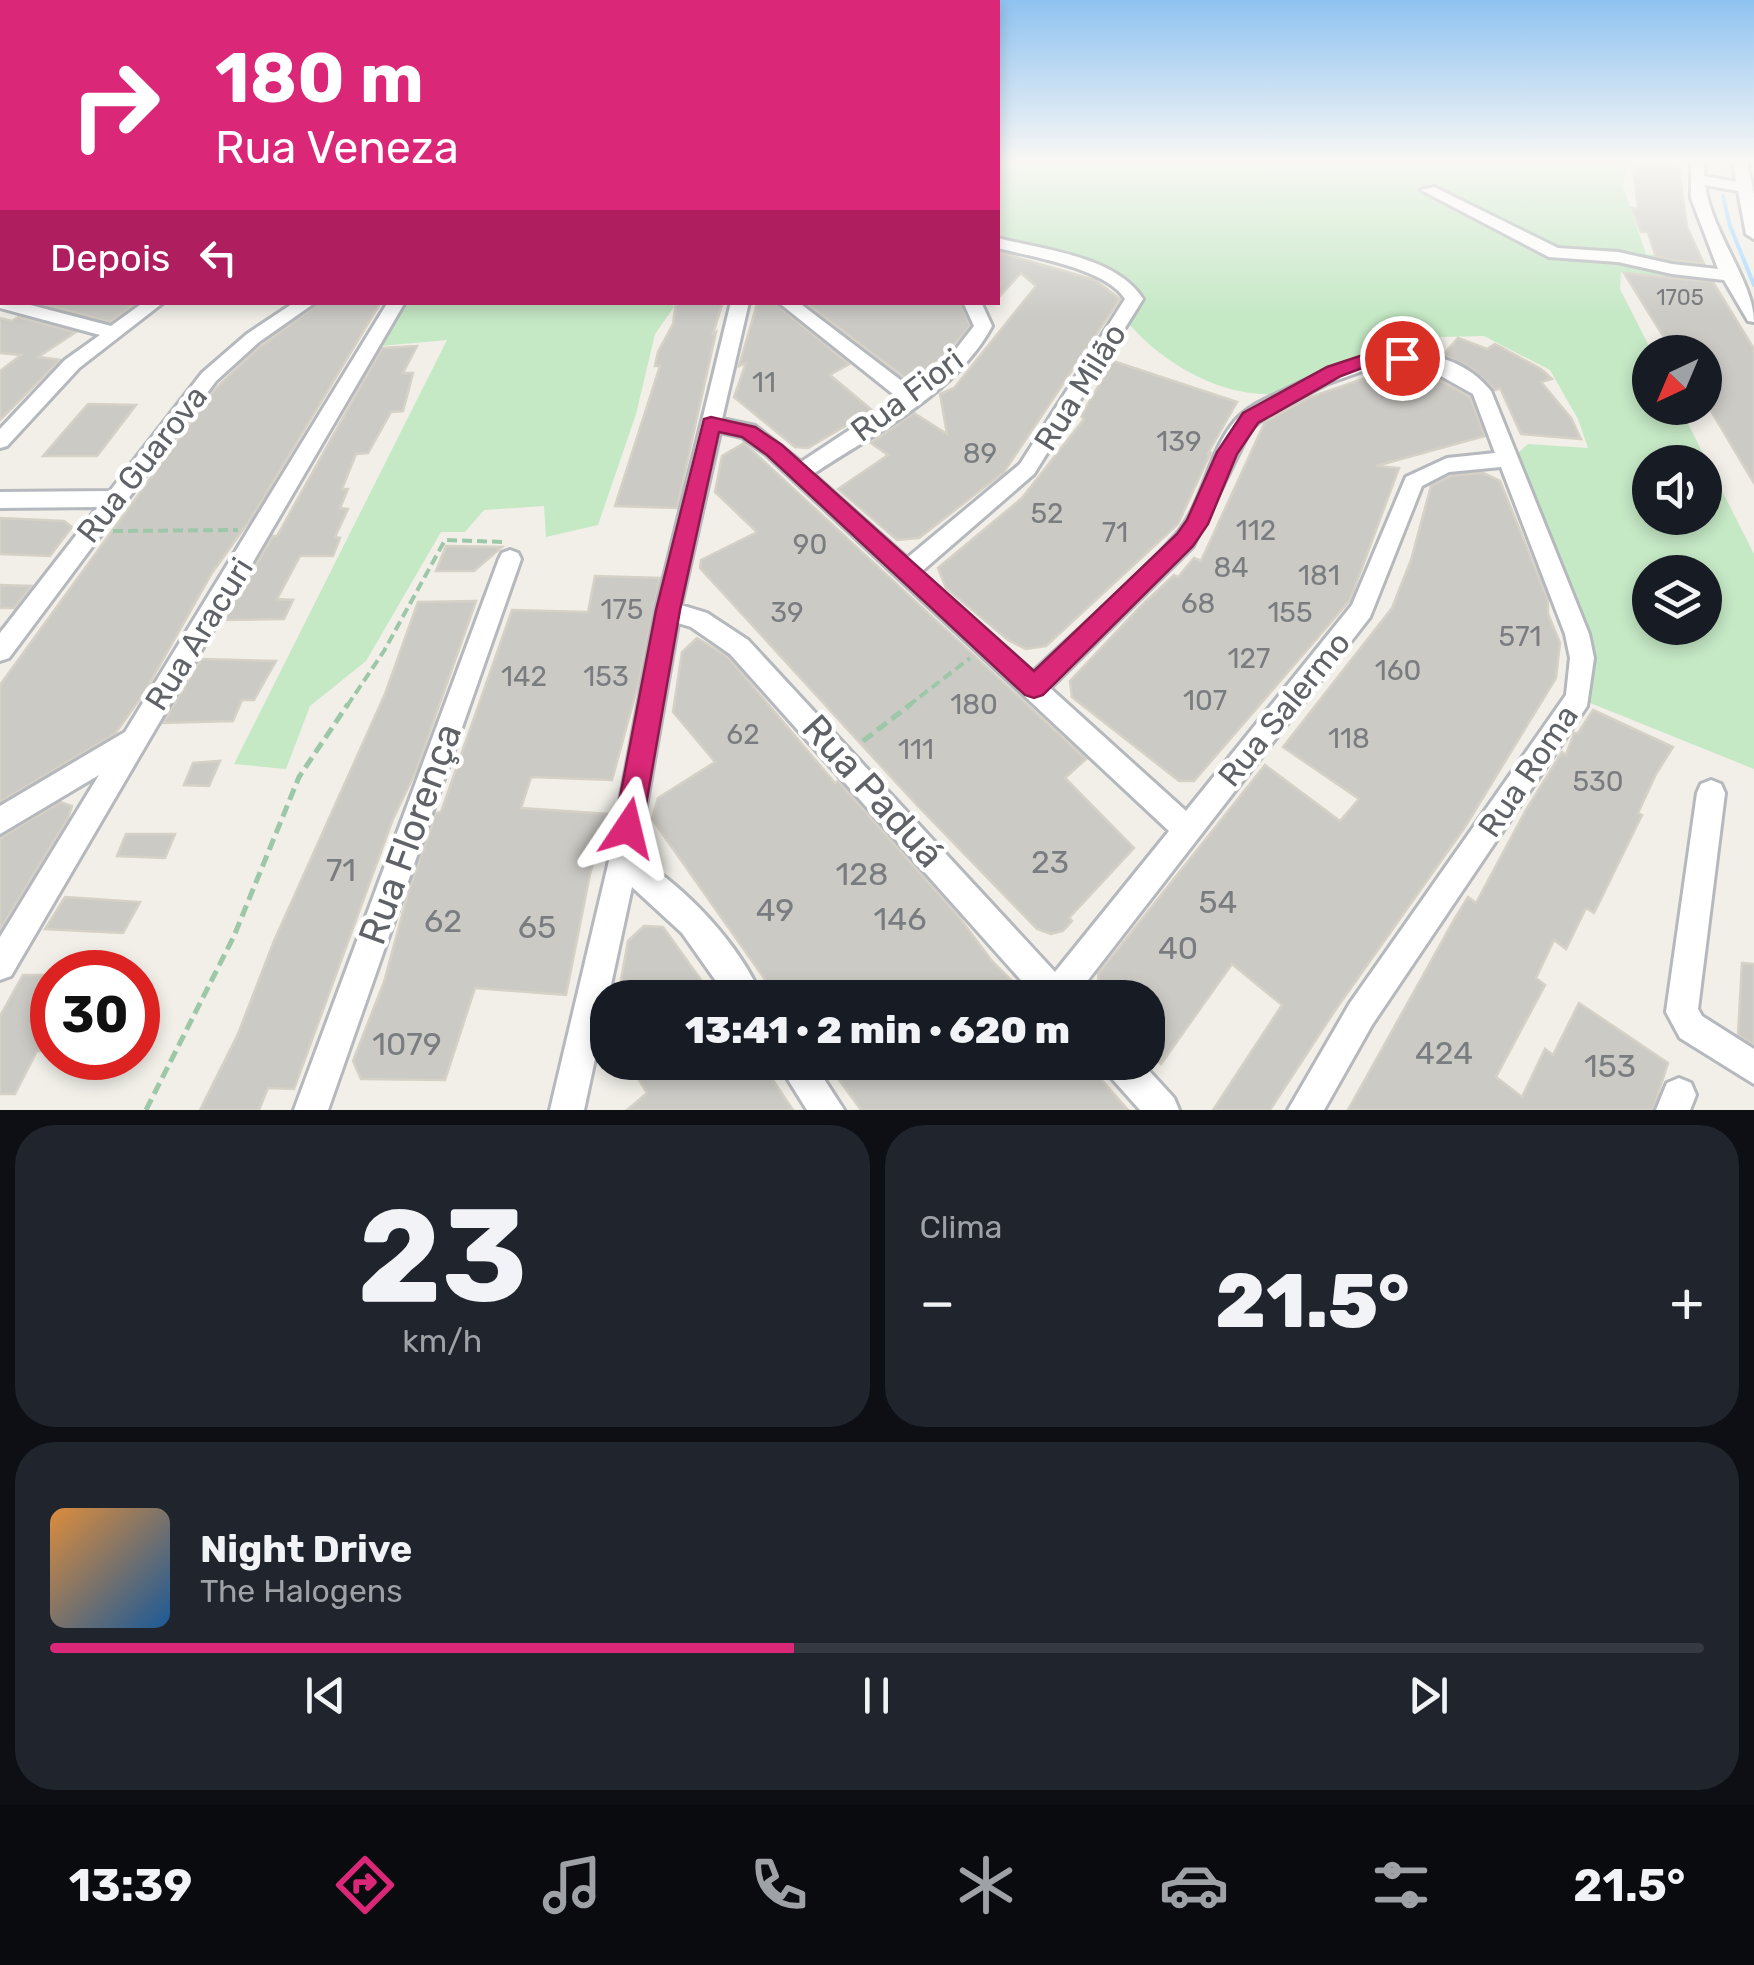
<!DOCTYPE html>
<html lang="pt">
<head>
<meta charset="utf-8">
<style>
  :root { --surface:#171b24; --page:#20242c; --text:#f1f3f6; --muted:#9ea1a6; --line:#363941; --accent:#db2777 }
  body { margin:0; font-family:Rubik,sans-serif; background:var(--page); color:var(--text); height:100vh; display:flex; flex-direction:column; font-size:38px; white-space:nowrap }
  * { box-sizing:border-box; margin:0 }
  p { font-size:32px; color:var(--muted) }
  .icon { flex:none; width:55px; height:55px; fill:none; stroke:currentColor; stroke-width:2; stroke-linecap:round; stroke-linejoin:round }
  .map { position:relative; height:1110px; overflow:hidden }
  .details { display:flex; flex-direction:column; gap:15px; padding:15px; background:#0d0f14; flex:1 }
  .details>* { flex:none }
  .banner { position:absolute; left:0px; top:0px; width:1000px; height:305px; box-shadow:0 5px 15px #0003; background:#db2777; color:#fff; overflow:hidden }
  .needle { width:65px; rotate:224deg }
  .controls { position:absolute; left:1632px; top:335px; display:grid; gap:20px }
  .controls a { display:grid; place-items:center; width:90px; height:90px; border-radius:50%; background:var(--surface); box-shadow:0 5px 15px #0003; font-size:50px }
  .speed { position:absolute; left:30px; top:950px; display:flex; gap:20px; font-size:50px; font-weight:700; text-align:center }
  .speed>* { display:grid; place-content:center; width:130px; height:130px; border-radius:50%; background:var(--surface); box-shadow:0 5px 15px #0003; line-height:1 }
  .speed .limit { border:15px solid #d22; background:#fff; color:#111 }
  .pin { position:absolute; display:grid; place-items:center; width:85px; height:85px; color:#fff; margin:-42px; border:5px solid #fff; border-radius:50%; box-shadow:0 2px 10px #0007 }
  .me { position:absolute; width:110px; margin:-55px; rotate:10deg; stroke-linejoin:round; filter:drop-shadow(0 0 8px #0008) }
  .turn { display:flex; align-items:center; gap:35px; height:210px; padding:0 50px; font-size:45px }
  .turn .icon { width:130px; height:130px; stroke-width:2.5 }
  .turn b { display:block; font-size:70px; line-height:85px }
  .then { display:flex; align-items:center; height:95px; padding:0 50px; background:#0003; gap:20px; font-size:38px }
  .big { font-size:75px; font-weight:800; line-height:1.1 }
  .details .card { flex:1; display:flex; flex-direction:column; justify-content:center; gap:15px; min-width:0; padding:0 35px; border-radius:40px; background:var(--page) }
  .details .dial { align-items:center; gap:0 }
  .dial b { font-size:130px; line-height:1 }
  .song { display:flex; align-items:center; gap:30px }
  .cover { width:120px; height:120px; border-radius:15px; background:linear-gradient(135deg,hsl(30 70% 55%),hsl(210 70% 35%)) }
  .played { height:10px; border-radius:5px; background:linear-gradient(90deg,var(--accent) 45%,var(--line) 45%) }
  .keys { display:flex; justify-content:space-around; direction:ltr }
  .heat { display:flex; justify-content:space-between; align-items:center; font-size:55px; direction:ltr }
  .details .tiles { flex:1; display:grid; gap:15px; grid-template-columns:1fr 1fr }
  .card:last-child { grid-column:span 2 }
  .trip { position:absolute; left:590px; top:980px; width:575px; height:100px; border-radius:40px; background:var(--surface); box-shadow:0 5px 15px #0003; font-weight:800; line-height:100px; text-align:center }
  .dock { display:flex; height:160px; justify-content:space-around; align-items:center; background:#090b0e; color:var(--muted) }
  .dock .icon { width:70px; height:70px }
  .dock .active { color:var(--accent) }
  .dock b { font-size:45px; color:var(--text) }
  .map>svg:first-child { display:block }
</style>
</head>
<body>
<div class="map">
<svg width="1754" height="1110" viewBox="0 0 1754 1110">
  <rect width="100%" height="100%" fill="#f1efe8"/>
  <g fill="#c5e8c5" fill-rule="evenodd">
    <path d="M998,161H1627L1623,186L1646,254L1703,262L1712,281L1621,272L1620,289L1652,352L1650,408H1680L1754,554V769L1578,698L1596,666L1577,634L1510,460L1528,444L1588,448L1578,419L1550,370L1484,336L1440,337L1424,354C1409,355 1392,355 1378,359C1352,368 1326,383 1299,390C1237,408 1162,366 1124,318L1133,291L1106,275L998,243ZM1650,462H1705V518H1650ZM1650,572H1705V628H1650Z"/>
    <path d="M400,303H672L674,307L655,334L636,414L598,525L546,537L544,506L484,510L465,532H441L366,661L310,706L286,769L234,764L447,340L370,347Z"/>
  </g>
  <g fill="none" stroke-linecap="round" stroke-linejoin="round">
    <path stroke="#aadaff" stroke-width="4" d="M1723,196L1730,226L1754,285"/>
  </g>
  <g fill="#cccac5" stroke="#d6d1c6" stroke-width="2.5">
    <path d="M1632,161H1678L1687,227L1704,264L1656,257L1648,232H1641L1632,208L1638,209Z"/>
    <path d="M998,252L1095,280L1120,299L1004,472L919,538L897,540L838,489L888,455L871,443L914,413L947,434L940,394L954,388L1036,286L1021,273L998,298Z"/>
    <path d="M1624,273L1713,282L1754,349V483L1705,401V352H1673Z"/>
    <path d="M137,302L110,322L39,303L41,302Z"/>
    <path d="M320,302H381L252,517L212,573L144,693L115,734L0,802V685L216,388L256,350Z"/>
    <path d="M676,302H723L713,334L716,332L677,508L615,506L660,366H655L658,352L673,324Z"/>
    <path d="M774,302L849,364L830,375L872,410L808,448L795,447L734,397L746,363L739,366L757,304Z"/>
    <path d="M805,302H960L970,326L941,359L919,377H904Z"/>
    <path d="M18,317L76,332L38,357L60,360L0,420V371L21,355L0,353V318L12,321Z"/>
    <path d="M1458,338L1487,349L1495,344L1541,369L1552,379L1541,382L1571,418L1581,439L1521,434L1500,388L1495,390L1472,369L1443,355Z"/>
    <path d="M417,346L403,373H413L403,411L391,412L368,453L356,454L342,489H348L340,508L348,509L335,537L340,538L333,556H300L277,599L293,600L284,619L224,620L273,536H277L382,348Z"/>
    <path d="M1113,361L1237,402L1207,455L1211,452L1178,524L1046,646L1026,649L1008,640L946,588L938,568L1022,498L1084,419L1081,416Z"/>
    <path d="M1389,370L1429,374L1470,397L1485,436L1376,466L1399,468L1350,600L1194,781H1179L1072,697L1070,681L1141,606L1174,575L1178,577L1194,558L1201,561L1265,422L1308,398Z"/>
    <path d="M88,404L136,405L97,456H43Z"/>
    <path d="M744,443L1086,759L1065,778L1134,848L1069,918L1072,921L1063,931L1051,934L1037,929L913,801L700,568L701,560L757,532L715,492L722,456Z"/>
    <path d="M1483,473L1500,481L1548,600V614L1560,643L1556,678L1465,827L1336,1009L1270,1110H1213L1282,1005L1232,964L1161,1064L1148,1051V998H1100L1098,974L1265,765L1340,821L1359,799L1283,747L1392,608L1411,560L1431,486L1453,475Z"/>
    <path d="M0,518L64,521L72,527L50,556L0,554Z"/>
    <path d="M446,546L502,547L474,571H436Z"/>
    <path d="M595,576L660,578L638,685L612,780L531,777L521,808L608,814L590,874L566,995L475,988L445,1080L361,1079L353,1061L384,982L408,893L436,813L441,812L512,610L588,612Z"/>
    <path d="M0,585L31,586L14,608H0Z"/>
    <path d="M476,601L416,771L393,819L294,1089L268,1088L259,1110H200L238,1034L274,941L385,694L418,602Z"/>
    <path d="M697,638L728,657L835,783L838,781L959,917L992,961L1029,998H778L652,819L658,798L715,762L673,712L682,652Z"/>
    <path d="M201,659L276,661L254,700H242L233,721L163,723Z"/>
    <path d="M1593,710L1673,747L1656,774L1638,813L1642,815L1594,913L1586,908L1566,949L1554,940L1536,978L1545,985L1496,1077L1522,1097L1545,1049L1553,1055L1579,1003L1668,1063L1653,1110H1348L1454,920L1468,897L1476,903L1526,810L1562,752L1566,755L1574,733H1578Z"/>
    <path d="M220,761L209,786L184,785L193,763Z"/>
    <path d="M60,802L72,806L68,818L0,930V838Z"/>
    <path d="M126,834H175L165,858L117,856Z"/>
    <path d="M65,897L140,902L123,933L45,929Z"/>
    <path d="M644,926L663,927L714,998H618L628,941Z"/>
    <path d="M1742,963L1754,964V1045L1738,1035Z"/>
    <path d="M23,975H52V1052L37,1051L15,1094H0V1016Z"/>
    <path d="M628,1062H761L793,1110H627L647,1093Z"/>
    <path d="M826,1062H1086L1128,1110H861Z"/>
  </g>
  <g fill="none" stroke-linecap="round" stroke-linejoin="round">
    <defs>
      <g id="minor">
        <path d="M1691,161H1705L1704,176L1736,182L1733,161H1747L1754,194V239L1746,234L1738,191L1705,185C1712,234 1754,282 1754,322L1748,321L1724,280L1672,274L1618,262L1549,257L1421,190L1434,187L1558,248L1618,252L1672,264L1718,269L1691,198Z"/>
        <path d="M998,238C1043,250 1116,256 1143,299L1034,474L921,572L1033,672C1080,627 1133,584 1176,535C1204,503 1207,454 1235,421C1249,405 1269,398 1287,389C1347,359 1439,327 1491,391L1589,634L1594,658L1587,706L1372,1025L1324,1110H1288L1350,1003L1566,695L1570,658L1565,634L1501,467L1449,472L1422,486L1370,617L1074,998H1037L730,654L691,627L678,623L637,858C685,886 741,946 762,998H728L682,933L632,887L584,1110H550L608,865L656,610L731,302H749L722,419L755,426L801,462L898,398L778,302H798L911,388L949,358L974,326L963,302H981L992,326C956,393 875,433 813,474L907,558L1020,464L1125,299C1106,268 1031,257 998,248ZM1389,366L1430,370L1473,394L1495,453L1447,458L1406,477L1352,605L1186,811L1050,688L1193,546L1251,428L1272,412L1326,384L1368,369ZM720,432L742,437L767,455L1169,831L1055,972L748,640L707,613L681,605Z"/>
        <path d="M0,298L2,302H19L111,326L144,302H164L79,368L7,446L0,448V429L65,360L100,335L0,308Z"/>
        <path d="M295,302H316L259,342L216,381L9,658L0,661V633L98,507L0,508V492L110,491L202,373L247,334Z"/>
        <path d="M388,302H405L11,976L0,980V937L99,775L0,834V806L125,732Z"/>
        <path d="M510,550L518,553L521,559L328,1110H294L499,559L502,553Z"/>
        <path d="M1711,780L1721,784L1725,793L1698,1009L1702,1016L1754,1049V1084L1680,1038L1666,1012L1697,793L1701,784Z"/>
        <path d="M777,1062H813L844,1110H807Z"/>
        <path d="M1102,1062H1141L1174,1098L1179,1110H1140L1107,1073Z"/>
        <path d="M1679,1078L1691,1083L1696,1095L1690,1110H1656L1667,1083Z"/>
      </g>
    </defs>
    <use href="#minor" stroke="#b5b8bc" stroke-width="6"/>
    <g stroke="#9cc7a9" stroke-width="4" stroke-dasharray="10 5" stroke-linecap="butt">
      <path d="M113,531L238,530"/>
      <path d="M347,706L384,651L445,540L505,542"/>
      <path d="M908,706L970,658"/>
    </g>
    <g stroke="#9cc7a9" stroke-width="5" stroke-dasharray="12 6" stroke-linecap="butt">
      <path d="M863,741L911,704"/>
      <path d="M146,1110L234,936L299,777L348,704"/>
    </g>
    <use href="#minor" fill="#fff" fill-rule="evenodd"/>
  </g>
  <linearGradient id="sky" x2="0" y2="1"><stop stop-color="#8fc3f1"/><stop offset="0.51" stop-color="#f9f8f5"/><stop offset="1" stop-color="#f9f8f5" stop-opacity="0"/></linearGradient>
  <rect width="1754" height="316" fill="url(#sky)"/>
  <path fill="#db2777" stroke="#8e194d" stroke-width="2.5" d="M1402,353L1408,354V363L1362,368L1341,376L1258,423L1237,454L1208,524L1193,546L1043,695L1034,698L1025,695L767,455L742,437L719,432L680,610L642,828L638,838L628,842L618,838L614,828L656,610L704,419L711,417L755,427L782,445L1034,671L1177,534L1187,520L1217,452L1243,413L1327,367L1360,356Z"/>
  <g text-anchor="middle" stroke-width="9" stroke-linejoin="round" paint-order="stroke">
    <g font-size="22" fill="#7a7d7f">
      <text x="1680" y="305">1705</text>
    </g>
    <g font-size="28" fill="#7a7d7f">
      <text x="764" y="392">11</text>
      <text x="1179" y="451">139</text>
      <text x="980" y="463">89</text>
      <text x="1047" y="523">52</text>
      <text x="1256" y="540">112</text>
      <text x="1115" y="542">71</text>
      <text x="810" y="554">90</text>
      <text x="1231" y="577">84</text>
      <text x="1319" y="585">181</text>
      <text x="1198" y="613">68</text>
      <text x="622" y="619">175</text>
      <text x="787" y="622">39</text>
      <text x="1290" y="622">155</text>
      <text x="1520" y="646">571</text>
      <text x="1249" y="668">127</text>
      <text x="1398" y="680">160</text>
      <text x="524" y="686">142</text>
      <text x="606" y="686">153</text>
      <text x="1205" y="710">107</text>
      <text x="974" y="714">180</text>
      <text x="743" y="744">62</text>
      <text x="1349" y="748">118</text>
      <text x="916" y="759">111</text>
      <text x="1598" y="791">530</text>
    </g>
    <g font-size="32" fill="#5f6368" stroke="#fff">
      <text transform="translate(1080 387) rotate(-58)" y="11">Rua Milão</text>
      <text transform="translate(907 395) rotate(-37)" y="11">Rua Fiori</text>
      <text transform="translate(142 464) rotate(-52)" y="11">Rua Guarova</text>
      <text transform="translate(199 634) rotate(-58)" y="11">Rua Aracuri</text>
      <text transform="translate(1284 709) rotate(-51)" y="11">Rua Salermo</text>
      <text transform="translate(1528 771) rotate(-56)" y="11">Rua Roma</text>
    </g>
    <g font-size="32" fill="#7a7d7f">
      <text x="1050" y="873">23</text>
      <text x="341" y="881">71</text>
      <text x="862" y="885">128</text>
      <text x="1218" y="913">54</text>
      <text x="775" y="921">49</text>
      <text x="900" y="930">146</text>
      <text x="443" y="932">62</text>
      <text x="537" y="938">65</text>
      <text x="1178" y="959">40</text>
      <text x="407" y="1055">1079</text>
      <text x="1444" y="1064">424</text>
      <text x="1610" y="1077">153</text>
    </g>
    <g font-size="38" fill="#5f6368" stroke="#fff">
      <text transform="translate(873 791) rotate(48)" y="13">Rua Paduá</text>
      <text transform="translate(410 834) rotate(-70)" y="13">Rua Florença</text>
    </g>
  </g>
</svg>
<div class="controls">
<a><svg class="needle" viewBox="-14 -14 28 28"><path d="M0-13l5 13h-10z" fill="#e53935"/><path d="M0 13l5-13h-10z" fill="#9ea1a6"/></svg></a>
<a><svg class="icon" aria-label="sound" viewBox="0 0 24 24"><path d="M4 9h4l5-4v14l-5-4H4zM17 9q2 3 0 6"/></svg></a>
<a><svg class="icon" aria-label="layers" viewBox="0 0 24 24"><path d="M12 4l9 5-9 5-9-5zM3 14l9 5 9-5"/></svg></a>
</div>
<div class="speed"><div class="limit">30</div></div>
<div class="pin" style="left:1402px;top:358px;background:#d93025"><svg class="icon" aria-label="arrive" viewBox="0 0 24 24"><path d="M6 21V4h12l-3 4 3 4H6"/></svg></div>
<svg class="me" style="left:628px;top:828px" viewBox="-20 -20 40 40"><path d="M0-17L14 15 0 8-14 15z" fill="#db2777" stroke="#fff" stroke-width="4"/></svg>
<div class="trip">13:41 · 2 min · 620 m</div>
<div class="banner">
<div class="turn"><svg class="icon" aria-label="right" viewBox="0 0 24 24"><path d="M7 20v-9h11M14 6l5 5-5 5"/></svg><div><b>180 m</b>Rua Veneza</div></div>
<div class="then">Depois<svg class="icon" aria-label="left" viewBox="0 0 24 24"><path d="M17 20v-9H6M10 6l-5 5 5 5"/></svg></div>
</div>
</div>
<section class="details">
<div class="tiles">
<div class="card dial"><b>23</b><p>km/h</p></div>
<div class="card"><p>Clima</p>
<div class="heat"><a>−</a><b class="big">21.5°</b><a>+</a></div>
</div>
<div class="card">
<div class="song"><i class="cover"></i><div><b>Night Drive</b><p>The Halogens</p></div></div>
<div class="played"></div>
<div class="keys"><svg class="icon" aria-label="previous" viewBox="0 0 24 24"><path d="M18 5L8 12l10 7zM5 5v14"/></svg><svg class="icon" aria-label="pause" viewBox="0 0 24 24"><path d="M8 5v14M16 5v14"/></svg><svg class="icon" aria-label="next" viewBox="0 0 24 24"><path d="M6 5l10 7-10 7zM19 5v14"/></svg></div>
</div>
</div>
</section>
<nav class="dock">
<b>13:39</b>
<svg class="icon active" aria-label="directions" viewBox="0 0 24 24"><path d="M12 3l9 9-9 9-9-9zM9 14v-3h6M13 9l2 2-2 2"/></svg>
<svg class="icon" aria-label="music" viewBox="0 0 24 24"><path d="M9 18V5l10-2v13"/><circle cx="6" cy="18" r="3"/><circle cx="16" cy="16" r="3"/></svg>
<svg class="icon" aria-label="phone" viewBox="0 0 24 24"><path d="M5 4h4l2 5-3 2q2 4 5 5l2-3 5 2v4C11 20 4 13 5 4z"/></svg>
<svg class="icon" aria-label="climate" viewBox="0 0 24 24"><path d="M12 3v18M4 7l16 10M4 17L20 7"/></svg>
<svg class="icon" aria-label="car" viewBox="0 0 24 24"><path d="M5 17H2v-5l4-1 3-4h7l3 4 3 1v5h-3M9 17h6M6 11h13"/><circle cx="7" cy="17" r="2"/><circle cx="17" cy="17" r="2"/></svg>
<svg class="icon" aria-label="filters" viewBox="0 0 24 24"><path d="M4 7h16M4 17h16"/><circle cx="9" cy="7" r="2"/><circle cx="15" cy="17" r="2"/></svg>
<b>21.5°</b>
</nav>
</body>
</html>
